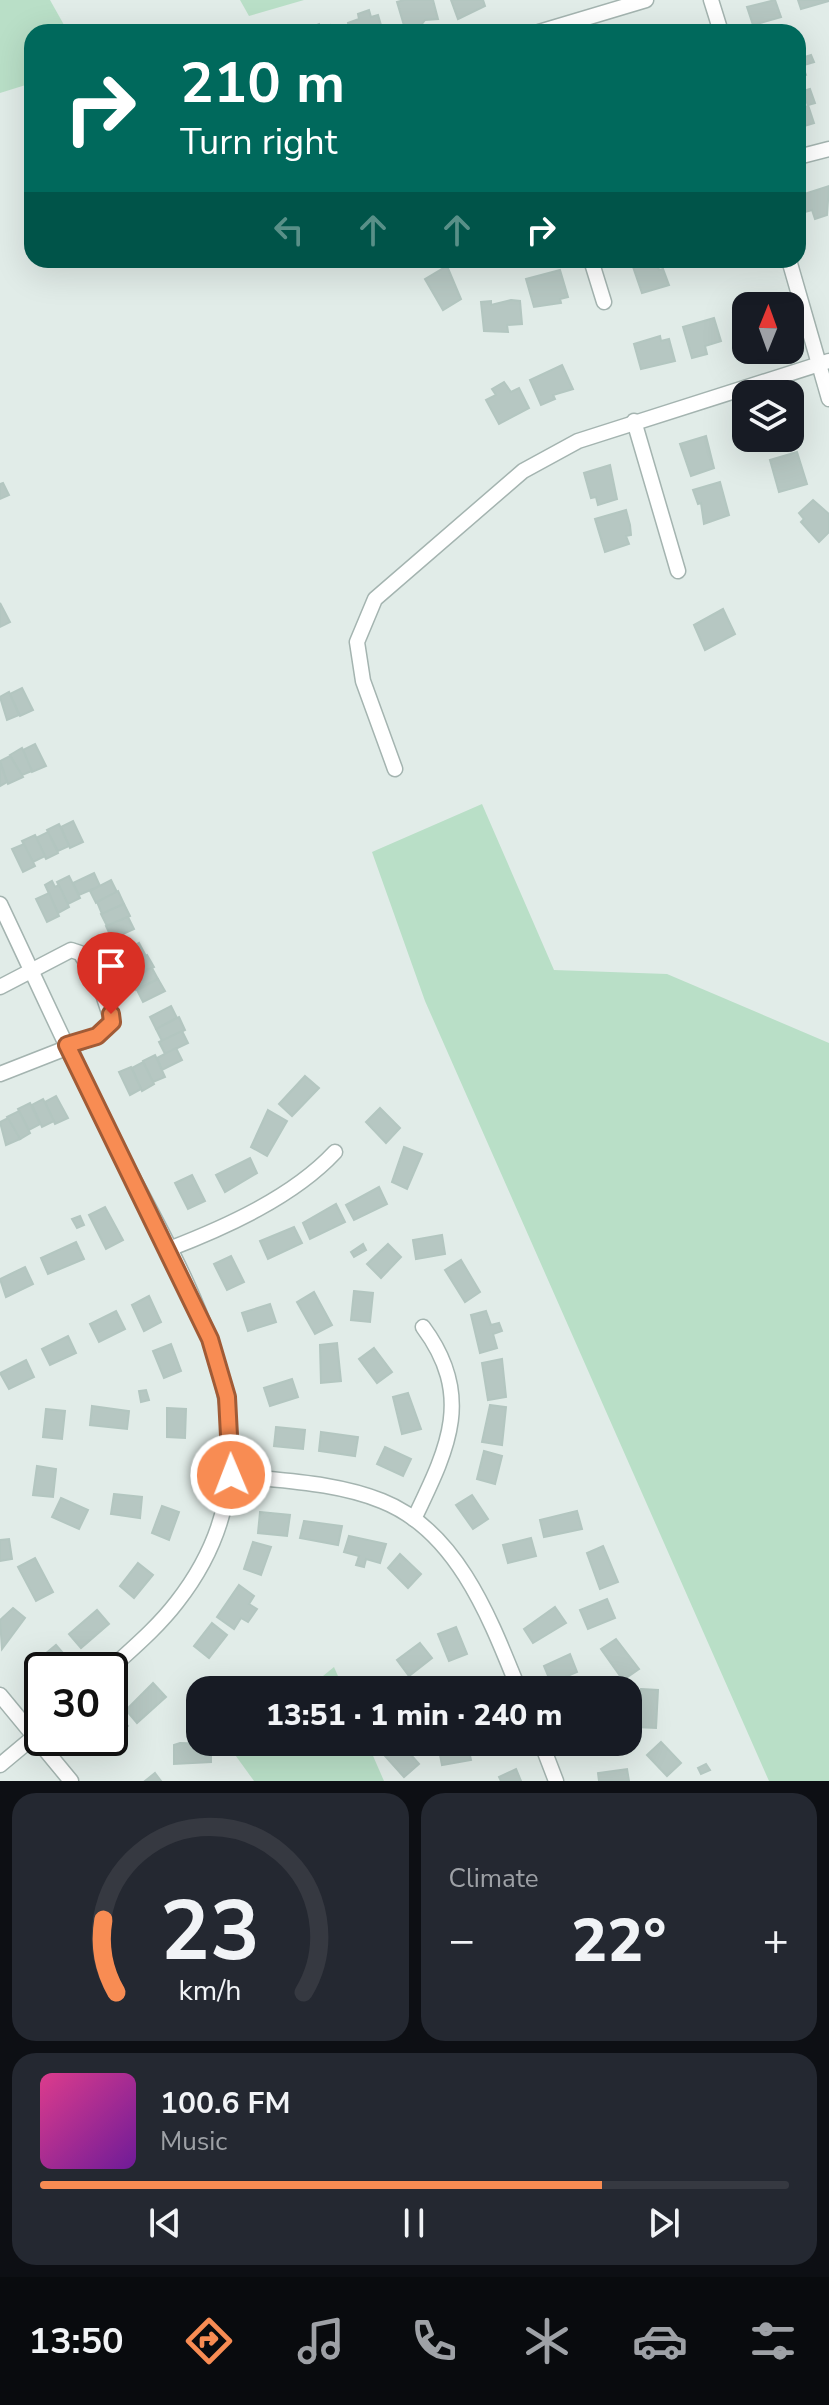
<!DOCTYPE html>
<html lang="en">
<head>
<meta charset="utf-8">
<style>
  :root { --surface:#171b24; --page:#242831; --text:#f1f3f6; --muted:#9ea1a6; --line:#363941; --accent:#f88c53 }
  body { margin:0; font-family:"Nunito Sans",sans-serif; background:var(--page); color:var(--text); height:100vh; display:flex; flex-direction:column; font-size:30px; white-space:nowrap }
  * { box-sizing:border-box; margin:0 }
  p { font-size:26px; color:var(--muted) }
  .icon { flex:none; width:44px; height:44px; fill:none; stroke:currentColor; stroke-width:2; stroke-linecap:round; stroke-linejoin:round }
  .map { position:relative; height:1781px; overflow:hidden }
  .sheet { display:flex; flex-direction:column; gap:12px; padding:12px; background:#0d0f14; flex:1 }
  .sheet>* { flex:none }
  .guide { position:absolute; left:24px; top:24px; width:782px; height:244px; border-radius:24px; box-shadow:0 8px 32px #0002; background:#00695c; color:#fff; overflow:hidden }
  .needle { width:52px; rotate:1deg }
  .tools { position:absolute; left:732px; top:292px; display:grid; gap:16px }
  .tools a { display:grid; place-items:center; width:72px; height:72px; border-radius:16px; background:var(--surface); box-shadow:0 8px 32px #0002; font-size:40px }
  .speed { position:absolute; left:24px; top:1652px; display:flex; gap:16px; font-size:40px; font-weight:700; text-align:center }
  .speed>* { display:grid; place-content:center; width:104px; height:104px; border-radius:50%; background:var(--surface); box-shadow:0 8px 32px #0002; line-height:1 }
  .speed .limit { border:4px solid #111; border-radius:12px; background:#fff; color:#111 }
  .pin { position:absolute; display:grid; place-items:center; width:68px; height:68px; color:#fff; margin:-82px -34px; border-radius:50% 50% 50% 0; rotate:-45deg; box-shadow:0 0 8px #0007 }
  .pin .icon { rotate:45deg }
  .me { position:absolute; width:88px; margin:-44px; rotate:359deg; stroke-linejoin:round; filter:drop-shadow(0 0 6px #0008) }
  .turn { display:flex; align-items:center; gap:28px; height:168px; padding:0 24px; font-size:36px }
  .turn .icon { width:104px; height:104px; stroke-width:2.5 }
  .turn b { display:block; font-size:56px; line-height:68px }
  .lanes { display:flex; align-items:center; height:76px; padding:0 24px; background:#0003; justify-content:center; gap:40px; direction:ltr }
  .lanes .off { opacity:.35 }
  .big { font-size:60px; font-weight:800; line-height:1.1 }
  .sheet .tile { flex:1; display:flex; flex-direction:column; justify-content:center; gap:12px; min-width:0; padding:0 28px; border-radius:24px; background:var(--page) }
  .sheet .dial { align-items:center; gap:0 }
  .dial svg { height:208px; overflow:visible; fill:none; stroke:var(--line); stroke-width:7; stroke-linecap:round; text-anchor:middle }
  .dial text { fill:var(--text); stroke:none }
  .song { display:flex; align-items:center; gap:24px }
  .cover { width:96px; height:96px; border-radius:12px; background:linear-gradient(135deg,hsl(330 70% 55%),hsl(280 70% 35%)) }
  .played { height:8px; border-radius:4px; background:linear-gradient(90deg,var(--accent) 75%,var(--line) 75%) }
  .keys { display:flex; justify-content:space-around; direction:ltr }
  .heat { display:flex; justify-content:space-between; align-items:center; font-size:44px; direction:ltr }
  .sheet .tiles { flex:1; display:grid; gap:12px; grid-template-columns:1fr 1fr }
  .tile:last-child { grid-column:span 2 }
  .trip { position:absolute; left:186px; top:1676px; width:456px; height:80px; border-radius:24px; background:var(--surface); box-shadow:0 8px 32px #0002; font-weight:800; line-height:80px; text-align:center }
  .menu { display:flex; height:128px; justify-content:space-around; align-items:center; background:#090b0e; color:var(--muted) }
  .menu .icon { width:56px; height:56px }
  .menu .active { color:var(--accent) }
  .menu b { font-size:36px; color:var(--text) }
  .map>svg:first-child { display:block }
</style>
</head>
<body>
<div class="map">
<svg width="829" height="1781" viewBox="0 0 829 1781">
  <rect width="100%" height="100%" fill="#e1ece8"/>
  <g fill="#b9dfc7">
    <path d="M0,0H50L68,32H32V83L0,93Z"/>
    <path d="M240,0H304L249,16Z"/>
    <path d="M482,804L554,970L667,974L829,1043V1781H769L425,1001L372,852Z"/>
    <path d="M334,1667L344,1690H306Z"/>
    <path d="M245,1742H367L384,1781H254L233,1752Z"/>
  </g>
  <g fill="#b6c7c2" stroke="#b3c6c0" stroke-width="2">
    <path d="M404,0H433L438,19L425,20L418,29L406,32L397,2Z"/>
    <path d="M451,0H483L485,6L458,19Z"/>
    <path d="M775,0L781,17L753,25L747,7Z"/>
    <path d="M798,0H829V1L801,9Z"/>
    <path d="M369,10L371,17L378,15L383,32H350L348,23L359,19L358,14Z"/>
    <path d="M319,24L320,28L330,25L333,32H308L307,29Z"/>
    <path d="M811,55L814,62L804,65L802,58Z"/>
    <path d="M803,67L806,75L798,78V69Z"/>
    <path d="M810,89L815,103L808,105L814,123L798,128V109L808,106L803,91Z"/>
    <path d="M829,186L827,215L815,219L812,210L798,214V196Z"/>
    <path d="M645,260H656L659,270L663,269L669,285L642,293L632,264Z"/>
    <path d="M736,260H756V261L738,266Z"/>
    <path d="M447,266L461,299L443,310L425,279Z"/>
    <path d="M560,270L568,297L560,299L561,303L534,307L526,279Z"/>
    <path d="M765,298L767,306H746V329L738,331L733,313L740,310L739,306Z"/>
    <path d="M511,300L520,301L522,324L507,325L508,332L484,331L481,302L491,301V305Z"/>
    <path d="M714,318L721,341L705,346L707,354L692,358L683,327Z"/>
    <path d="M660,336L661,341L669,339L675,361L641,369L634,344Z"/>
    <path d="M562,365L573,389L553,395L555,399L541,405L530,380Z"/>
    <path d="M504,382L511,392L519,388L529,408L499,424L486,400L496,395L492,389Z"/>
    <path d="M706,436L714,468L691,476L680,444Z"/>
    <path d="M790,436L791,441L768,448L765,438Z"/>
    <path d="M797,452L807,484L779,492L770,460Z"/>
    <path d="M610,465L617,499L598,505L596,497L591,498L584,473Z"/>
    <path d="M720,482L729,515L704,524L701,503L698,504L693,490Z"/>
    <path d="M3,483L9,495L0,499V484Z"/>
    <path d="M813,500L829,514V532L819,542L801,522L804,519L799,513Z"/>
    <path d="M626,510L630,525L631,535L626,536L629,544L605,552L595,519Z"/>
    <path d="M0,603L10,622L0,627Z"/>
    <path d="M723,609L735,634L705,650L694,625Z"/>
    <path d="M22,688L33,710L20,716L10,694Z"/>
    <path d="M9,692L19,715L7,720L0,697Z"/>
    <path d="M35,744L46,766L32,772L23,750Z"/>
    <path d="M22,748L32,771L22,775L10,755Z"/>
    <path d="M10,756L23,777L8,784L0,761Z"/>
    <path d="M0,763L7,782L0,786Z"/>
    <path d="M73,821L83,842L70,848L61,827Z"/>
    <path d="M59,824L69,846L58,851L47,830Z"/>
    <path d="M48,832L58,853L46,859L36,838Z"/>
    <path d="M35,835L45,856L33,862L22,841Z"/>
    <path d="M24,844L35,866L23,872L12,849Z"/>
    <path d="M94,873L100,886L79,895L73,883Z"/>
    <path d="M69,876L80,898L68,904L57,882Z"/>
    <path d="M111,880L117,892L96,903L90,891Z"/>
    <path d="M52,881L55,887L59,885L69,907L58,913L45,885Z"/>
    <path d="M118,891L124,904L102,914L97,902Z"/>
    <path d="M49,893L59,916L47,922L36,899Z"/>
    <path d="M124,904L130,916L107,926L101,914Z"/>
    <path d="M128,917L134,929L112,939L106,926Z"/>
    <path d="M139,943L146,956L125,967L118,955Z"/>
    <path d="M147,955L154,967L131,977L125,966Z"/>
    <path d="M152,968L158,979L136,990L129,978Z"/>
    <path d="M158,979L165,991L143,1002L137,990Z"/>
    <path d="M171,1006L177,1018L156,1029L150,1017Z"/>
    <path d="M179,1017L185,1030L162,1041L156,1029Z"/>
    <path d="M182,1031L188,1043L165,1054L159,1042Z"/>
    <path d="M176,1048L182,1060L162,1070L157,1058Z"/>
    <path d="M155,1055L165,1077L153,1082L143,1061Z"/>
    <path d="M143,1062L154,1084L142,1091L132,1068Z"/>
    <path d="M131,1067L141,1089L130,1095L119,1072Z"/>
    <path d="M305,1076L319,1088L292,1116L279,1104Z"/>
    <path d="M56,1096L68,1118L55,1124L45,1102Z"/>
    <path d="M43,1099L54,1121L42,1127L32,1105Z"/>
    <path d="M30,1103L40,1124L29,1130L18,1109Z"/>
    <path d="M380,1108L400,1128L386,1143L366,1122Z"/>
    <path d="M268,1110L287,1121L267,1156L251,1147Z"/>
    <path d="M19,1111L30,1133L20,1139L7,1117Z"/>
    <path d="M8,1118L20,1139L6,1145L0,1122Z"/>
    <path d="M404,1147L422,1154L407,1189L392,1182Z"/>
    <path d="M250,1158L257,1173L225,1192L216,1175Z"/>
    <path d="M192,1175L205,1201L188,1209L175,1183Z"/>
    <path d="M379,1187L387,1204L354,1220L346,1205Z"/>
    <path d="M336,1204L345,1222L310,1239L303,1223Z"/>
    <path d="M105,1207L123,1240L106,1249L89,1215Z"/>
    <path d="M80,1216L84,1225L77,1228L72,1219Z"/>
    <path d="M294,1227L302,1243L268,1259L260,1241Z"/>
    <path d="M442,1235L445,1254L416,1259L413,1240Z"/>
    <path d="M76,1242L84,1259L48,1274L41,1258Z"/>
    <path d="M363,1244L366,1250L354,1257L351,1252Z"/>
    <path d="M388,1244L401,1257L381,1278L367,1264Z"/>
    <path d="M231,1256L244,1282L227,1290L214,1264Z"/>
    <path d="M461,1260L480,1292L465,1302L445,1270Z"/>
    <path d="M25,1267L33,1284L6,1297L0,1279Z"/>
    <path d="M354,1291L373,1293L370,1322L351,1320Z"/>
    <path d="M314,1292L332,1325L315,1334L297,1302Z"/>
    <path d="M149,1296L161,1322L144,1331L132,1305Z"/>
    <path d="M270,1304L276,1322L248,1331L242,1313Z"/>
    <path d="M116,1311L125,1329L99,1342L90,1324Z"/>
    <path d="M486,1311L491,1325L499,1323L502,1331L493,1334L497,1348L480,1353L471,1315Z"/>
    <path d="M68,1336L76,1353L50,1365L42,1349Z"/>
    <path d="M337,1343L341,1381L321,1383L320,1345Z"/>
    <path d="M171,1344L181,1371L164,1378L153,1351Z"/>
    <path d="M374,1348L392,1372L377,1383L359,1359Z"/>
    <path d="M502,1359L506,1397L488,1400L482,1363Z"/>
    <path d="M26,1360L34,1377L9,1389L0,1373Z"/>
    <path d="M292,1379L298,1397L270,1406L264,1388Z"/>
    <path d="M146,1390L149,1400L141,1402L139,1391Z"/>
    <path d="M408,1393L421,1429L402,1434L393,1397Z"/>
    <path d="M490,1405L506,1407L502,1445L482,1442Z"/>
    <path d="M92,1406L129,1411L127,1429L90,1425Z"/>
    <path d="M167,1408L186,1409L185,1438L167,1437Z"/>
    <path d="M46,1409L65,1411L62,1439L43,1437Z"/>
    <path d="M276,1427L305,1430L303,1449L274,1446Z"/>
    <path d="M321,1432L358,1437L355,1456L319,1451Z"/>
    <path d="M385,1447L411,1459L403,1476L377,1464Z"/>
    <path d="M484,1451L502,1456L495,1484L477,1479Z"/>
    <path d="M37,1466L56,1469L53,1497L33,1495Z"/>
    <path d="M114,1494L142,1497L140,1518L111,1514Z"/>
    <path d="M472,1495L488,1519L473,1529L456,1505Z"/>
    <path d="M61,1498L88,1510L79,1529L52,1517Z"/>
    <path d="M162,1506L179,1512L169,1540L152,1533Z"/>
    <path d="M577,1511L582,1529L544,1537L540,1520Z"/>
    <path d="M260,1512L290,1515L287,1536L258,1533Z"/>
    <path d="M304,1521L342,1526L338,1545L300,1538Z"/>
    <path d="M349,1536L386,1544L380,1563L366,1559L364,1567L356,1565L359,1556L344,1552Z"/>
    <path d="M531,1538L536,1556L508,1563L503,1545Z"/>
    <path d="M9,1539L12,1559L0,1561V1540Z"/>
    <path d="M253,1542L271,1547L261,1575L244,1569Z"/>
    <path d="M603,1546L618,1582L600,1589L587,1553Z"/>
    <path d="M400,1554L421,1574L408,1588L388,1568Z"/>
    <path d="M35,1558L53,1592L36,1601L18,1567Z"/>
    <path d="M138,1563L153,1575L134,1598L120,1586Z"/>
    <path d="M239,1585L254,1596L249,1604L257,1609L248,1622L241,1618L234,1629L217,1617Z"/>
    <path d="M607,1599L615,1618L588,1629L580,1610Z"/>
    <path d="M555,1607L566,1623L533,1643L524,1629Z"/>
    <path d="M13,1608L25,1618L2,1649L0,1620Z"/>
    <path d="M97,1610L109,1624L81,1648L69,1634Z"/>
    <path d="M212,1623L227,1635L209,1658L194,1646Z"/>
    <path d="M456,1627L467,1654L449,1661L438,1634Z"/>
    <path d="M616,1639L639,1669L623,1680L601,1649Z"/>
    <path d="M420,1643L432,1658L409,1676L397,1660Z"/>
    <path d="M56,1645L68,1659L56,1670H42V1674L33,1664Z"/>
    <path d="M570,1654L577,1672L551,1683L544,1666Z"/>
    <path d="M380,1679L381,1690H360L361,1682Z"/>
    <path d="M153,1683L166,1697L137,1723L126,1710Z"/>
    <path d="M641,1689L658,1690L656,1728L636,1727Z"/>
    <path d="M118,1714L128,1726L100,1752L88,1738H110V1721Z"/>
    <path d="M385,1742L403,1746L419,1764L404,1777L378,1748Z"/>
    <path d="M467,1742L471,1760L442,1765L438,1745Z"/>
    <path d="M486,1742H506L489,1750Z"/>
    <path d="M584,1742H606L586,1749Z"/>
    <path d="M661,1742L681,1763L667,1776L647,1755Z"/>
    <path d="M180,1743L211,1744V1762L174,1764V1745Z"/>
    <path d="M706,1764L710,1770L701,1774L698,1768Z"/>
    <path d="M516,1769L521,1781H501L499,1777Z"/>
    <path d="M627,1769L629,1781H599L598,1773Z"/>
    <path d="M155,1773L161,1781H145Z"/>
  </g>
  <g fill="none" stroke-linecap="round" stroke-linejoin="round">
    <defs>
      <g id="minor">
        <path d="M711,0L721,32"/>
        <path d="M539,32L646,0"/>
        <path d="M798,157L829,149"/>
        <path d="M591,260L604,302"/>
        <path d="M789,260L829,399"/>
        <path d="M634,421L678,571"/>
        <path d="M395,769L363,681L357,642L375,599L523,471L578,441L829,361"/>
        <path d="M0,904C38,984 74,1065 115,1144C190,1287 296,1450 177,1602C157,1628 133,1648 109,1670"/>
        <path d="M0,987L71,950L80,953L99,982L112,1022L97,1036L0,1074"/>
        <path d="M169,1249C226,1227 293,1197 335,1152"/>
        <path d="M231,1475C281,1481 335,1482 382,1501C458,1531 491,1621 519,1690"/>
        <path d="M414,1519C447,1450 475,1397 423,1327"/>
        <path d="M0,1695L71,1781"/>
        <path d="M541,1742L556,1781"/>
        <path d="M0,1765L42,1730"/>
      </g>
    </defs>
    <use href="#minor" stroke="#a4b4b0" stroke-width="17"/>
    <use href="#minor" stroke="#fff" stroke-width="14"/>
  </g>
  <g fill="none" stroke-linecap="round" stroke-linejoin="round">
    <defs>
      <path id="route" d="M111,1014L112,1022L97,1036L67,1045L210,1339L227,1397L231,1475"/>
    </defs>
    <use href="#route" stroke="#a15b36" stroke-width="20"/>
    <use href="#route" stroke="#f88c53" stroke-width="14"/>
  </g>
</svg>
<div class="tools">
<a><svg class="needle" viewBox="-14 -14 28 28"><path d="M0-13l5 13h-10z" fill="#e53935"/><path d="M0 13l5-13h-10z" fill="#9ea1a6"/></svg></a>
<a><svg class="icon" aria-label="layers" viewBox="0 0 24 24"><path d="M12 4l9 5-9 5-9-5zM3 14l9 5 9-5"/></svg></a>
</div>
<div class="speed"><div class="limit">30</div></div>
<div class="pin" style="left:111px;top:1014px;background:#d93025"><svg class="icon" aria-label="arrive" viewBox="0 0 24 24"><path d="M6 21V4h12l-3 4 3 4H6"/></svg></div>
<svg class="me" style="left:231px;top:1475px" viewBox="-20 -20 40 40"><circle r="17" fill="#f88c53" stroke="#fff" stroke-width="3"/><path d="M0-11L8 9 0 5-8 9z" fill="#fff"/></svg>
<div class="trip">13:51 · 1 min · 240 m</div>
<div class="guide">
<div class="turn"><svg class="icon" aria-label="right" viewBox="0 0 24 24"><path d="M7 20v-9h11M14 6l5 5-5 5"/></svg><div><b>210 m</b>Turn right</div></div>
<div class="lanes"><svg class="icon off" aria-label="left" viewBox="0 0 24 24"><path d="M17 20v-9H6M10 6l-5 5 5 5"/></svg><svg class="icon off" aria-label="ahead" viewBox="0 0 24 24"><path d="M12 20V5M6 11l6-6 6 6"/></svg><svg class="icon off" aria-label="ahead" viewBox="0 0 24 24"><path d="M12 20V5M6 11l6-6 6 6"/></svg><svg class="icon" aria-label="right" viewBox="0 0 24 24"><path d="M7 20v-9h11M14 6l5 5-5 5"/></svg></div>
</div>
</div>
<section class="sheet">
<div class="tiles">
<div class="tile dial"><svg viewBox="0 0 100 80">
<path d="M14 69A42 42 0 1 1 86 69"/>
<path d="M14 69A42 42 0 0 1 9 41" stroke="#f88c53"/>
<text x="50" y="56" font-size="32" font-weight="700">23</text>
<text x="50" y="72" font-size="11">km/h</text>
</svg></div>
<div class="tile"><p>Climate</p>
<div class="heat"><a>−</a><b class="big">22°</b><a>+</a></div>
</div>
<div class="tile">
<div class="song"><i class="cover"></i><div><b>100.6 FM</b><p>Music</p></div></div>
<div class="played"></div>
<div class="keys"><svg class="icon" aria-label="previous" viewBox="0 0 24 24"><path d="M18 5L8 12l10 7zM5 5v14"/></svg><svg class="icon" aria-label="pause" viewBox="0 0 24 24"><path d="M8 5v14M16 5v14"/></svg><svg class="icon" aria-label="next" viewBox="0 0 24 24"><path d="M6 5l10 7-10 7zM19 5v14"/></svg></div>
</div>
</div>
</section>
<nav class="menu">
<b>13:50</b>
<svg class="icon active" aria-label="directions" viewBox="0 0 24 24"><path d="M12 3l9 9-9 9-9-9zM9 14v-3h6M13 9l2 2-2 2"/></svg>
<svg class="icon" aria-label="music" viewBox="0 0 24 24"><path d="M9 18V5l10-2v13"/><circle cx="6" cy="18" r="3"/><circle cx="16" cy="16" r="3"/></svg>
<svg class="icon" aria-label="phone" viewBox="0 0 24 24"><path d="M5 4h4l2 5-3 2q2 4 5 5l2-3 5 2v4C11 20 4 13 5 4z"/></svg>
<svg class="icon" aria-label="climate" viewBox="0 0 24 24"><path d="M12 3v18M4 7l16 10M4 17L20 7"/></svg>
<svg class="icon" aria-label="car" viewBox="0 0 24 24"><path d="M5 17H2v-5l4-1 3-4h7l3 4 3 1v5h-3M9 17h6M6 11h13"/><circle cx="7" cy="17" r="2"/><circle cx="17" cy="17" r="2"/></svg>
<svg class="icon" aria-label="filters" viewBox="0 0 24 24"><path d="M4 7h16M4 17h16"/><circle cx="9" cy="7" r="2"/><circle cx="15" cy="17" r="2"/></svg>
</nav>
</body>
</html>
